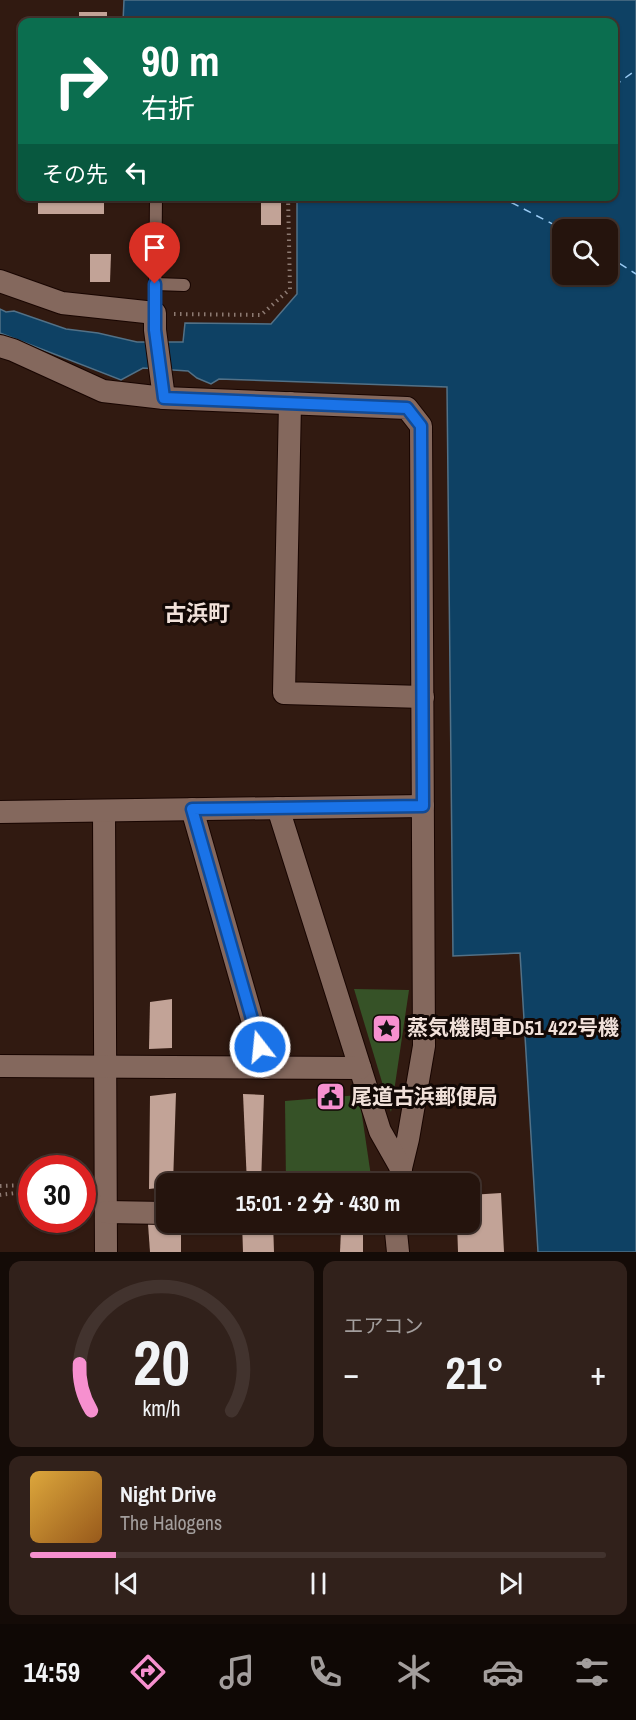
<!DOCTYPE html>
<html lang="ja">
<head>
<meta charset="utf-8">
<style>
  :root { --surface:#25140d; --page:#31211b; --text:#f1f3f6; --muted:#a39e9d; --line:#42332e; --accent:#f690cf }
  body { margin:0; font-family:"Archivo Narrow","Noto Sans JP",sans-serif; background:var(--page); color:var(--text); height:100vh; display:flex; flex-direction:column; font-size:22px; white-space:nowrap }
  * { box-sizing:border-box; margin:0 }
  p { font-size:20px; color:var(--muted) }
  .icon { flex:none; width:33px; height:33px; fill:none; stroke:currentColor; stroke-width:2; stroke-linecap:round; stroke-linejoin:round }
  .map { position:relative; height:1252px; overflow:hidden }
  .sheet { display:flex; flex-direction:column; gap:9px; padding:9px; background:#140b07; flex:1 }
  .sheet>* { flex:none }
  .hud { position:absolute; left:18px; top:18px; width:600px; height:183px; border-radius:12px; box-shadow:0 2px 4px #0004,0 0 0 2px var(--line); background:#0b6e4f; color:#fff; overflow:hidden }
  .tools { position:absolute; left:552px; top:219px; display:grid; gap:12px }
  .tools a { display:grid; place-items:center; width:66px; height:66px; border-radius:12px; background:var(--surface); box-shadow:0 2px 4px #0004,0 0 0 2px var(--line); font-size:30px }
  .speed { position:absolute; left:18px; top:1155px; display:flex; gap:12px; font-size:30px; font-weight:700; text-align:center }
  .speed>* { display:grid; place-content:center; width:78px; height:78px; border-radius:50%; background:var(--surface); box-shadow:0 2px 4px #0004,0 0 0 2px var(--line); line-height:1 }
  .speed .limit { border:9px solid #d22; background:#fff; color:#111 }
  .pin { position:absolute; display:grid; place-items:center; width:51px; height:51px; color:#fff; margin:-62px -26px; border-radius:50% 50% 50% 0; rotate:-45deg; box-shadow:0 0 6px #0007 }
  .pin .icon { rotate:45deg }
  .me { position:absolute; width:66px; margin:-33px; rotate:344deg; stroke-linejoin:round; filter:drop-shadow(0 0 4px #0008) }
  .turn { display:flex; align-items:center; gap:21px; height:126px; padding:0 24px; font-size:27px }
  .turn .icon { width:78px; height:78px; stroke-width:2.5 }
  .turn b { display:block; font-size:42px; line-height:51px }
  .then { display:flex; align-items:center; height:57px; padding:0 24px; background:#0003; gap:12px; font-size:22px }
  .big { font-size:45px; font-weight:800; line-height:1.1 }
  .sheet .card { flex:1; display:flex; flex-direction:column; justify-content:center; gap:9px; min-width:0; padding:0 21px; border-radius:12px; background:var(--page) }
  .sheet .dial { align-items:center; gap:0 }
  .dial svg { height:156px; overflow:visible; fill:none; stroke:var(--line); stroke-width:7; stroke-linecap:round; text-anchor:middle }
  .dial text { fill:var(--text); stroke:none }
  .song { display:flex; align-items:center; gap:18px }
  .cover { width:72px; height:72px; border-radius:9px; background:linear-gradient(135deg,hsl(40 70% 55%),hsl(30 70% 35%)) }
  .played { height:6px; border-radius:3px; background:linear-gradient(90deg,var(--accent) 15%,var(--line) 15%) }
  .keys { display:flex; justify-content:space-around; direction:ltr }
  .heat { display:flex; justify-content:space-between; align-items:center; font-size:33px; direction:ltr }
  .sheet .tiles { flex:1; display:grid; gap:9px; grid-template-columns:1fr 1fr }
  .card:last-child { grid-column:span 2 }
  .trip { position:absolute; left:156px; top:1173px; width:324px; height:60px; border-radius:12px; background:var(--surface); box-shadow:0 2px 4px #0004,0 0 0 2px var(--line); font-weight:800; line-height:60px; text-align:center }
  .menu { display:flex; height:96px; justify-content:space-around; align-items:center; background:#0f0805; color:var(--muted) }
  .menu .icon { width:42px; height:42px }
  .menu .current { color:var(--accent) }
  .menu b { font-size:27px; color:var(--text) }
  .map>svg:first-child { display:block }
</style>
</head>
<body>
<div class="map">
<svg width="636" height="1252" viewBox="0 0 636 1252">
  <rect width="100%" height="100%" fill="#311a11"/>
  <g fill="#365227">
    <path d="M354,989L409,990L391,1112Z"/>
    <path d="M359,1095L372,1183H286L285,1101Z"/>
  </g>
  <path fill="#0e4164" stroke="#527187" stroke-width="1.5" fill-rule="evenodd" d="M124,0H636V1252H538L520,953L453,956L447,387L219,379L211,384L197,378L188,371L143,368L121,380L0,333V309L6,312L14,311L66,329L98,333L137,342H183L185,323L271,324L297,294V197L614,196V22H123ZM562,230H608V274H562Z"/>
  <g fill="none" stroke-linecap="round" stroke-linejoin="round">
    <g stroke="#99caf3" stroke-width="1.5" stroke-dasharray="8 6" stroke-linecap="butt">
      <path d="M614,86L636,70"/>
      <path d="M499,196L564,230"/>
      <path d="M608,256L636,274"/>
    </g>
  </g>
  <g fill="#c2a397">
    <rect x="79" y="12" width="28" height="10"/>
    <rect x="38" y="196" width="66" height="18"/>
    <rect x="261" y="196" width="20" height="29"/>
    <path d="M90,254H111L110,282H90Z"/>
    <path d="M172,999V1048L149,1049L150,1002Z"/>
    <path d="M176,1093L173,1184H166V1187L149,1189L150,1096Z"/>
    <path d="M243,1094L264,1095L261,1184H247Z"/>
    <path d="M501,1193L504,1252H458L457,1222H470V1195Z"/>
    <path d="M181,1222V1252H150L148,1224Z"/>
    <path d="M242,1222H273L274,1252H243Z"/>
    <path d="M341,1230H363V1252H340Z"/>
  </g>
  <g fill="none" stroke-linecap="round" stroke-linejoin="round">
    <defs>
      <g id="service">
        <path d="M155,284L184,285"/>
        <path d="M155,313L156,196"/>
      </g>
      <g id="minor">
        <path d="M0,281L62,303L155,313V330L164,398"/>
        <path d="M0,346L13,350L103,391L164,398L407,408L421,426L424,1046L408,1139L401,1168"/>
        <path d="M290,403L284,693L423,697"/>
        <path d="M278,808L380,1131L401,1168L399,1184"/>
        <path d="M192,809L266,1068"/>
        <path d="M104,811L106,1252"/>
        <path d="M0,812L423,806"/>
        <path d="M0,1066L360,1068"/>
        <path d="M106,1212L166,1213"/>
        <path d="M395,1222L398,1252"/>
      </g>
    </defs>
    <use href="#service" stroke="#180501" stroke-width="14"/>
    <use href="#minor" stroke="#180501" stroke-width="24"/>
    <g stroke="#8d7a72" stroke-width="4" stroke-dasharray="1.5 4.5" stroke-linecap="butt">
      <path d="M174,314L261,315L290,289L288,196"/>
      <path d="M0,1186L24,1185V1192L0,1195"/>
    </g>
    <use href="#service" stroke="#84685d" stroke-width="12"/>
    <use href="#minor" stroke="#84685d" stroke-width="22"/>
  </g>
  <g fill="none" stroke-linecap="round" stroke-linejoin="round">
    <defs>
      <path id="route" d="M155,284V330L164,398L407,408L421,426L423,806L192,809L260,1047"/>
    </defs>
    <use href="#route" stroke="#114b97" stroke-width="15"/>
    <use href="#route" stroke="#1a73e8" stroke-width="10"/>
  </g>
  <defs>
    <symbol id="sight-square" viewBox="-11 -11 22 22"><rect x="-9" y="-9" width="18" height="18" rx="4" fill="#f690cf" stroke="#120805"/><path d="M0-6L1.8-2.2L6-1.7L2.9 1.2L3.7 5.4L0 3.3L-3.7 5.4L-2.9 1.2L-6-1.7L-1.8-2.2Z" fill="#111"/></symbol>
    <symbol id="civic-square" viewBox="-11 -11 22 22"><rect x="-9" y="-9" width="18" height="18" rx="4" fill="#f690cf" stroke="#120805"/><path d="M-.6-6.5H3V-4.5H.6V-3L4-1V1h2V6H-6V1h2V-1L-.6-3ZM-1.2 2.5V6h2.4V2.5Z" fill="#111"/></symbol>
  </defs>
  <g fill-rule="evenodd">
    <use href="#sight-square" x="370" y="1012" width="33" height="33"/>
    <use href="#civic-square" x="314" y="1080" width="33" height="33"/>
  </g>
  <g text-anchor="middle" stroke-width="6" stroke-linejoin="round" paint-order="stroke">
    <g font-size="21" font-weight="bold" fill="#f1e1da" stroke="#120805" text-anchor="start">
      <text x="407" y="1035">蒸気機関車D51 422号機</text>
      <text x="351" y="1104">尾道古浜郵便局</text>
    </g>
    <g font-size="22" font-weight="bold" fill="#f1e1da" stroke="#120805">
      <text x="197" y="621">古浜町</text>
    </g>
  </g>
</svg>
<div class="tools">
<a><svg class="icon" aria-label="search" viewBox="0 0 24 24"><circle cx="10" cy="10" r="6"/><path d="M15 15l6 6"/></svg></a>
</div>
<div class="speed"><div class="limit">30</div></div>
<div class="pin" style="left:155px;top:284px;background:#d93025"><svg class="icon" aria-label="arrive" viewBox="0 0 24 24"><path d="M6 21V4h12l-3 4 3 4H6"/></svg></div>
<svg class="me" style="left:260px;top:1047px" viewBox="-20 -20 40 40"><circle r="17" fill="#1a73e8" stroke="#fff" stroke-width="3"/><path d="M0-11L8 9 0 5-8 9z" fill="#fff"/></svg>
<div class="trip">15:01 · 2 分 · 430 m</div>
<div class="hud">
<div class="turn"><svg class="icon" aria-label="right" viewBox="0 0 24 24"><path d="M7 20v-9h11M14 6l5 5-5 5"/></svg><div><b>90 m</b>右折</div></div>
<div class="then">その先<svg class="icon" aria-label="left" viewBox="0 0 24 24"><path d="M17 20v-9H6M10 6l-5 5 5 5"/></svg></div>
</div>
</div>
<section class="sheet">
<div class="tiles">
<div class="card dial"><svg viewBox="0 0 100 80">
<path d="M14 69A42 42 0 1 1 86 69"/>
<path d="M14 69A42 42 0 0 1 8 45" stroke="#f690cf"/>
<text x="50" y="56" font-size="32" font-weight="700">20</text>
<text x="50" y="72" font-size="11">km/h</text>
</svg></div>
<div class="card"><p>エアコン</p>
<div class="heat"><a>−</a><b class="big">21°</b><a>+</a></div>
</div>
<div class="card">
<div class="song"><i class="cover"></i><div><b>Night Drive</b><p>The Halogens</p></div></div>
<div class="played"></div>
<div class="keys"><svg class="icon" aria-label="previous" viewBox="0 0 24 24"><path d="M18 5L8 12l10 7zM5 5v14"/></svg><svg class="icon" aria-label="pause" viewBox="0 0 24 24"><path d="M8 5v14M16 5v14"/></svg><svg class="icon" aria-label="next" viewBox="0 0 24 24"><path d="M6 5l10 7-10 7zM19 5v14"/></svg></div>
</div>
</div>
</section>
<nav class="menu">
<b>14:59</b>
<svg class="icon current" aria-label="directions" viewBox="0 0 24 24"><path d="M12 3l9 9-9 9-9-9zM9 14v-3h6M13 9l2 2-2 2"/></svg>
<svg class="icon" aria-label="music" viewBox="0 0 24 24"><path d="M9 18V5l10-2v13"/><circle cx="6" cy="18" r="3"/><circle cx="16" cy="16" r="3"/></svg>
<svg class="icon" aria-label="phone" viewBox="0 0 24 24"><path d="M5 4h4l2 5-3 2q2 4 5 5l2-3 5 2v4C11 20 4 13 5 4z"/></svg>
<svg class="icon" aria-label="climate" viewBox="0 0 24 24"><path d="M12 3v18M4 7l16 10M4 17L20 7"/></svg>
<svg class="icon" aria-label="car" viewBox="0 0 24 24"><path d="M5 17H2v-5l4-1 3-4h7l3 4 3 1v5h-3M9 17h6M6 11h13"/><circle cx="7" cy="17" r="2"/><circle cx="17" cy="17" r="2"/></svg>
<svg class="icon" aria-label="filters" viewBox="0 0 24 24"><path d="M4 7h16M4 17h16"/><circle cx="9" cy="7" r="2"/><circle cx="15" cy="17" r="2"/></svg>
</nav>
</body>
</html>
